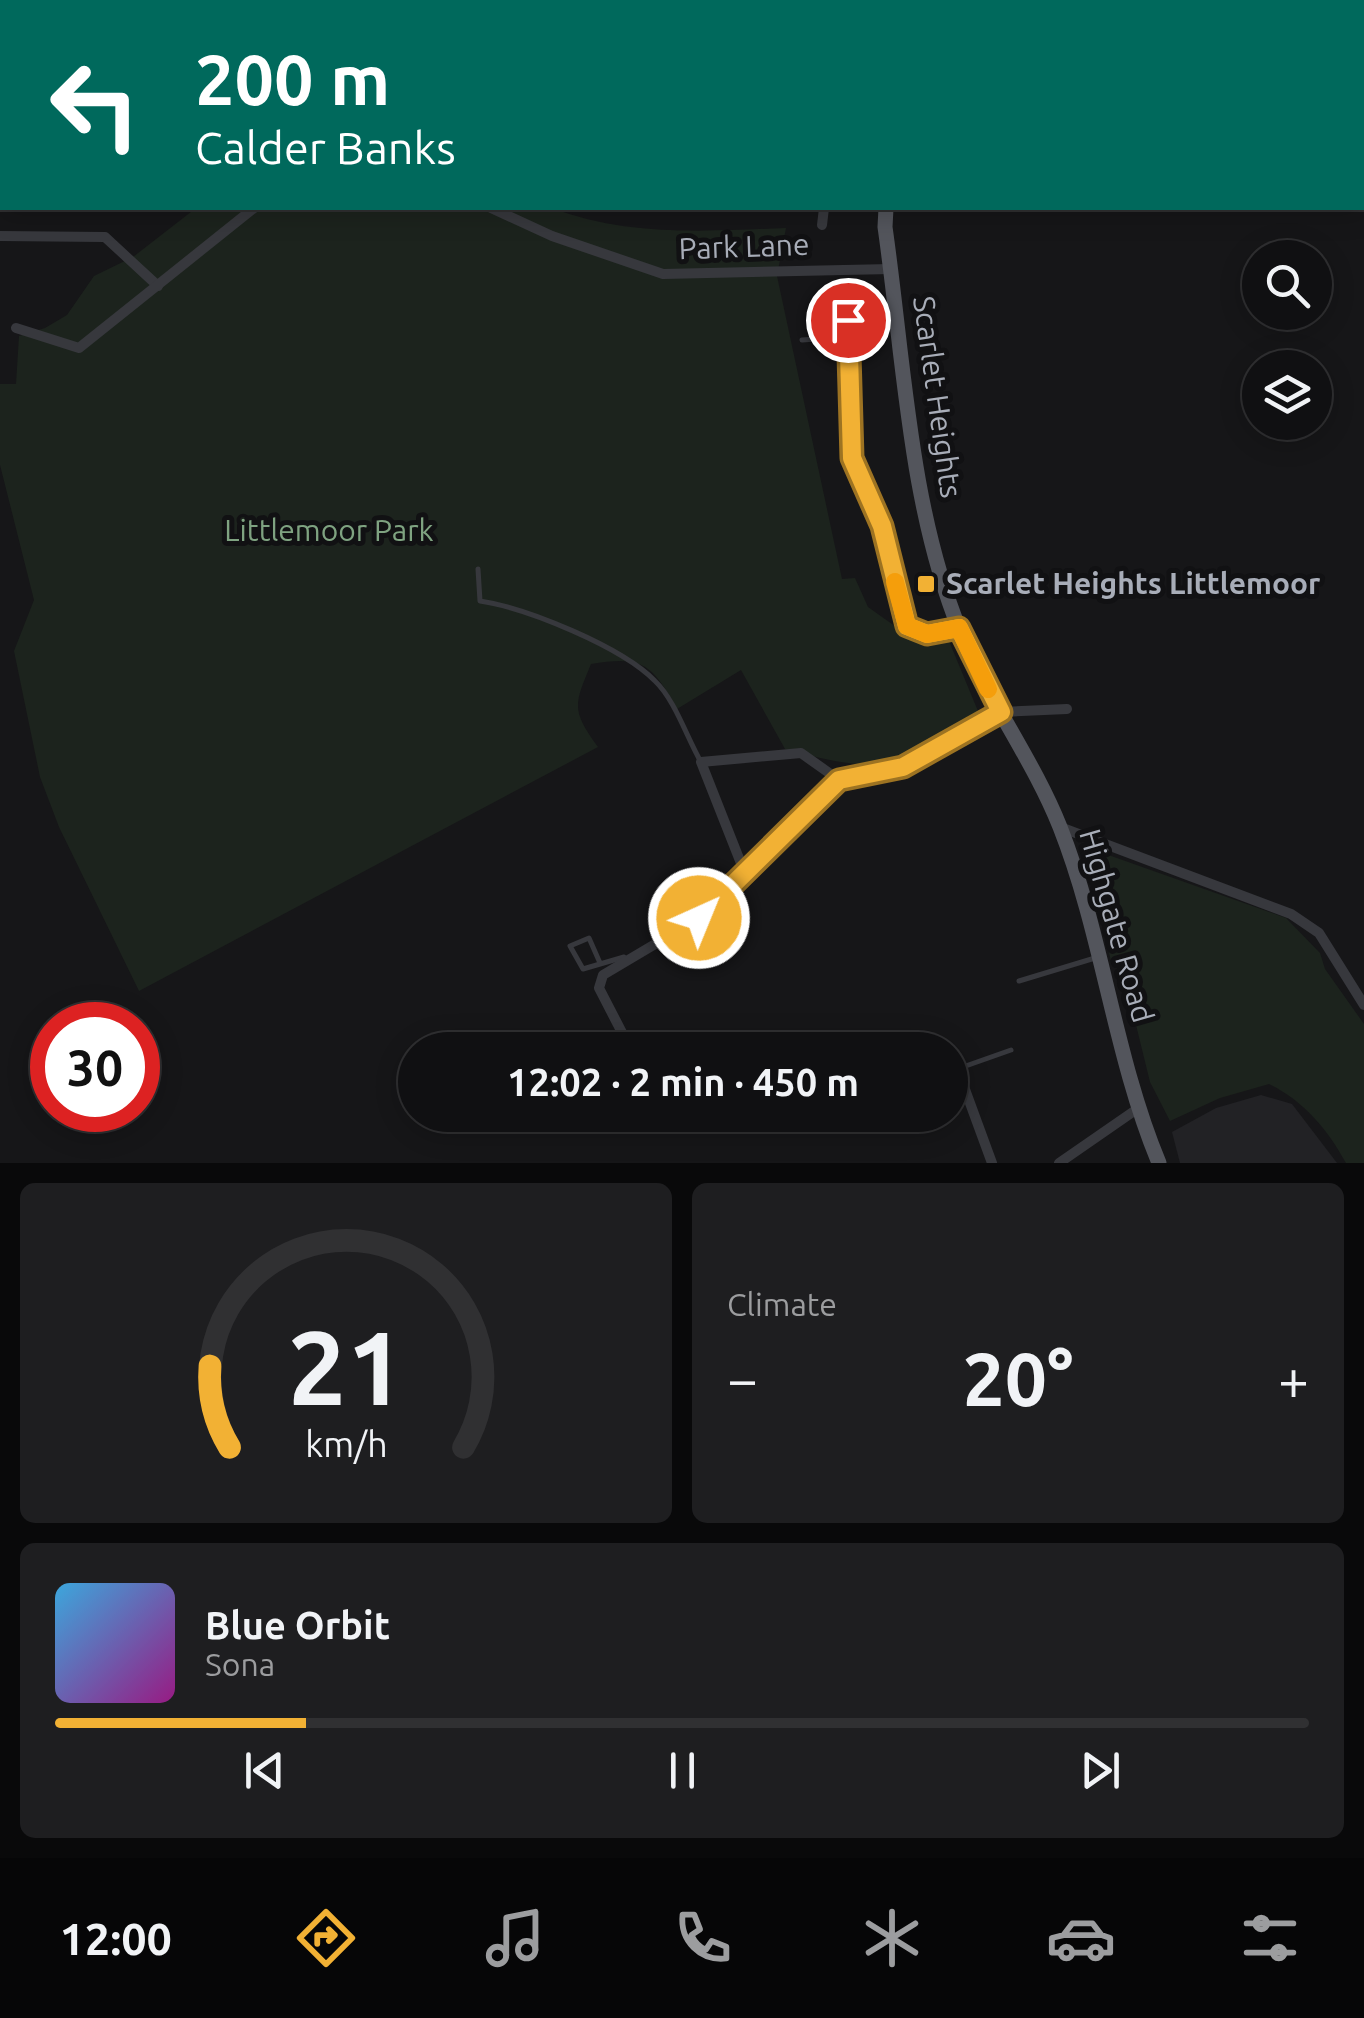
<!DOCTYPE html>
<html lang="en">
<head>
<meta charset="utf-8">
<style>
  :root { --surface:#101012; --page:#1e1e20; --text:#f1f3f6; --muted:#9c9d9f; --line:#303032; --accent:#f2b134 }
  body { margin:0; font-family:Ubuntu,sans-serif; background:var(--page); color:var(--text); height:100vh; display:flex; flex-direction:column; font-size:38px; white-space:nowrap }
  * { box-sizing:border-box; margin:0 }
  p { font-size:32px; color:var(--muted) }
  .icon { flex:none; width:55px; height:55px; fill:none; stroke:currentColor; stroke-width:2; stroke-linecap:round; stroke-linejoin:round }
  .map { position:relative; height:1163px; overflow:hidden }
  .panel { display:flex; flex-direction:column; gap:20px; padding:20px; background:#09090a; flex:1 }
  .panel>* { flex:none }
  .top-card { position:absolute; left:0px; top:0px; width:1365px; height:210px; box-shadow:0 5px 25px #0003,0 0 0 2px var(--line); background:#00695c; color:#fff; overflow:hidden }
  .fabs { position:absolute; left:1242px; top:240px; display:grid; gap:20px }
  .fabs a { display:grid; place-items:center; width:90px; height:90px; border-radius:50%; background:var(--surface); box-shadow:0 5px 25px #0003,0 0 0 2px var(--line); font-size:50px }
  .speed { position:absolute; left:30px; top:1002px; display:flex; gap:20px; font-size:50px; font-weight:700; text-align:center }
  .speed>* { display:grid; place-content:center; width:130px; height:130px; border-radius:50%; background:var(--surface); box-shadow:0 5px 25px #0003,0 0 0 2px var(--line); line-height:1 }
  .speed .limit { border:15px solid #d22; background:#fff; color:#111 }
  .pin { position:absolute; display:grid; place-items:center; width:85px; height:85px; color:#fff; margin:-42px; border:5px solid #fff; border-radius:50%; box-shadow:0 2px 10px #0007 }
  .me { position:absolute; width:110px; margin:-55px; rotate:44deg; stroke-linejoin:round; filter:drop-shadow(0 0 8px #0008) }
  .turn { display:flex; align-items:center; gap:35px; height:210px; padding:0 30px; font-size:45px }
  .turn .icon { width:130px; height:130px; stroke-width:2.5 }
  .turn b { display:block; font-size:70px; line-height:85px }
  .big { font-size:75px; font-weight:700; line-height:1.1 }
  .panel .card { flex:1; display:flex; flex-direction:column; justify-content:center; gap:15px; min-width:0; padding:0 35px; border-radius:15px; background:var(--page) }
  .panel .dial { align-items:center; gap:0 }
  .dial svg { height:260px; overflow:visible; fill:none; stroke:var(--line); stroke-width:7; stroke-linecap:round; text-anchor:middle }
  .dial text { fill:var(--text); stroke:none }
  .song { display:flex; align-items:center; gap:30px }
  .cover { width:120px; height:120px; border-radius:15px; background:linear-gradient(135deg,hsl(200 70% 55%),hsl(310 70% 35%)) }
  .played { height:10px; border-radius:5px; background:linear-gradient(90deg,var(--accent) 20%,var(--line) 20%) }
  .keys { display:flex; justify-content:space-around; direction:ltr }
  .heat { display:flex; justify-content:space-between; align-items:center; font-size:55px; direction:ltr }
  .panel .tiles { flex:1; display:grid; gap:20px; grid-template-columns:1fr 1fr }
  .card:last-child { grid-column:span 2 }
  .trip { position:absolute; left:398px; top:1032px; width:570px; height:100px; border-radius:50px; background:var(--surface); box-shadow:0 5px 25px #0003,0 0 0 2px var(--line); font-weight:700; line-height:100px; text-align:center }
  .tabs { display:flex; height:160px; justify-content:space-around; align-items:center; background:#060607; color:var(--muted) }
  .tabs .icon { width:70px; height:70px }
  .tabs .active { color:var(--accent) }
  .tabs b { font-size:45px; color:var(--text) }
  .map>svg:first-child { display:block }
</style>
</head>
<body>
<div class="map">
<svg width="1364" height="1163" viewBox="0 0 1364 1163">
  <rect width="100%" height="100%" fill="#161618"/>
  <path fill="#222225" d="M1261,1095L1292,1104L1337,1163H1180L1172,1132L1216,1108Z"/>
  <g fill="#1c231d">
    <path d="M196,208H552C628,237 706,231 786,228L777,276L842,579L855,578L868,607L923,646L949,641L980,716C890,767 888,777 785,749L741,670L677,709C653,665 643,655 591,664C574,705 571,710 598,747L139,991L59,827L40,777L14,651L34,600L0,465V384H16L19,336L45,328L67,315L94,276L133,257Z"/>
    <path d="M1083,846L1286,918L1320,953L1325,969L1364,1024V1163H1346C1328,1130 1304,1101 1269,1084L1220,1098L1170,1121L1150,1082L1125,980L1111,961Z"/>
  </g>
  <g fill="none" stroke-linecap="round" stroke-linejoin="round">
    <g stroke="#37383d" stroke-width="5">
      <path d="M802,340L845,337"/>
      <path d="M478,569L480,601C527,608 622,647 655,681C675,700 687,738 701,762"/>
      <path d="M600,963L589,938L570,946L583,969L624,957"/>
      <path d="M1019,981L1095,958"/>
      <path d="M960,1068L1011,1050"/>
    </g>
    <g stroke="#37383d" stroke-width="10">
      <path d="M162,0L163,2"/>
      <path d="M235,0V2"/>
      <path d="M745,0V2"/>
      <path d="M28,2L29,0"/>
      <path d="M837,2V0"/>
      <path d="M0,45L2,44"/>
      <path d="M491,208L552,236L663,274L891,269"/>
      <path d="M822,225L824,208"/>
      <path d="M0,236L105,237L158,286"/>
      <path d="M847,320L852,458L881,526L907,626L927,634L959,629"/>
      <path d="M16,328L79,348L254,208"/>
      <path d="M1060,827L1291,914L1319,933L1364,1005"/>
      <path d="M744,871L701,762L801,753L839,780L903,767L1001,712L1067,709"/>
      <path d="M631,1050L599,988L603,975L699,918L839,780"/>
      <path d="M952,1054L992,1163"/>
      <path d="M1059,1163L1140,1107"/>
    </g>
    <g stroke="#53555c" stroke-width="15">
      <path d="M901,2V0"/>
      <path d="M886,208L885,227C904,360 909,505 960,631C987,699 1033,759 1060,827C1103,936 1114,1055 1159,1163"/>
    </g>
  </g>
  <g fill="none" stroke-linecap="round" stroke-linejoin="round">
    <defs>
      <path id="route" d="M699,918L839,780L903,767L1001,712L959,628L927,634L907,626L882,526L852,458L848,320"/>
    </defs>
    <use href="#route" stroke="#9d7322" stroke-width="25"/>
    <use href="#route" stroke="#f2b134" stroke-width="18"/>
    <path stroke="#f59e0b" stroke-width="18" d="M895,582L907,626L927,634L959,628L988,689"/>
  </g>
  <rect fill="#f2b134" stroke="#111113" stroke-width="4" x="916" y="574" width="20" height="20" rx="5"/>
  <g text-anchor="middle" stroke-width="10" stroke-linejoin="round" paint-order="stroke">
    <g font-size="30" fill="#a8adb8" stroke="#111113">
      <text transform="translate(744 247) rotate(-2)" y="10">Park Lane</text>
      <text transform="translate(937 397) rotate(82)" y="10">Scarlet Heights</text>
      <text transform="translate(1116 926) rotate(74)" y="10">Highgate Road</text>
    </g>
    <g font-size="30" fill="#7fa381" stroke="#111113">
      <text x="329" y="541">Littlemoor Park</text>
    </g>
    <g font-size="30" font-weight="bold" fill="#a8adb8" stroke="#111113" text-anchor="start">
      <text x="946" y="594">Scarlet Heights Littlemoor</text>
    </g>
  </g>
</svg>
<div class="fabs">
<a><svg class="icon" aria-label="search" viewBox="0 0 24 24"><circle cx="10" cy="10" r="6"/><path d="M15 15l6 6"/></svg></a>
<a><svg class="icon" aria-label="layers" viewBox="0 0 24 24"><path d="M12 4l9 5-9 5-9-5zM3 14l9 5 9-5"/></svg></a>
</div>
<div class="speed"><div class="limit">30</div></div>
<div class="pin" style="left:848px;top:320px;background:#d93025"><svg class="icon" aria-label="arrive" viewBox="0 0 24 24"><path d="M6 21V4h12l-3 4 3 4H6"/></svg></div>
<svg class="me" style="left:699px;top:918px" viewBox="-20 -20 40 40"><circle r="17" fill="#f2b134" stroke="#fff" stroke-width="3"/><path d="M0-11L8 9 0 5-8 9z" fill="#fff"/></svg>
<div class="trip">12:02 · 2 min · 450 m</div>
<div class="top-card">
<div class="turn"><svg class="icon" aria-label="left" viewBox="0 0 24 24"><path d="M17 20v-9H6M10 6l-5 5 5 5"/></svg><div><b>200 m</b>Calder Banks</div></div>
</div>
</div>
<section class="panel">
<div class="tiles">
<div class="card dial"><svg viewBox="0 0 100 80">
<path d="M14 69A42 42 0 1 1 86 69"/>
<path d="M14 69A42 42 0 0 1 8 44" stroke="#f2b134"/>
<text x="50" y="56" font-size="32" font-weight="700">21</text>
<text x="50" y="72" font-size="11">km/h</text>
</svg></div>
<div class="card"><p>Climate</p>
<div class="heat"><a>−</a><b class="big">20°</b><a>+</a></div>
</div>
<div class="card">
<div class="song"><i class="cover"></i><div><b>Blue Orbit</b><p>Sona</p></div></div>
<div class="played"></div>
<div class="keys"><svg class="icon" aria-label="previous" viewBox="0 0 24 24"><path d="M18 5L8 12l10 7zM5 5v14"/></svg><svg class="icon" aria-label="pause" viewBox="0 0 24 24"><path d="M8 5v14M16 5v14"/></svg><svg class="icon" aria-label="next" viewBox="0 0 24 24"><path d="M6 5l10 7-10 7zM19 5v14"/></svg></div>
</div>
</div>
</section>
<nav class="tabs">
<b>12:00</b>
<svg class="icon active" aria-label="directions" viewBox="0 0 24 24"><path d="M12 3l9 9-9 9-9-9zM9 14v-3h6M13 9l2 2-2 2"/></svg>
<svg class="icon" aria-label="music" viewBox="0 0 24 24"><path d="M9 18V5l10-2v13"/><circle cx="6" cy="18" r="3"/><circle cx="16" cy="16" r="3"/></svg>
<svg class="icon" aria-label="phone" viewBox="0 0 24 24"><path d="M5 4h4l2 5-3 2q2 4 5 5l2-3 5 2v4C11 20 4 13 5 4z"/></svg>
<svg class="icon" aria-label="climate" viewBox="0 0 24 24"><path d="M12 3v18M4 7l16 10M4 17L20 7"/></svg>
<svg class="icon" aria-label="car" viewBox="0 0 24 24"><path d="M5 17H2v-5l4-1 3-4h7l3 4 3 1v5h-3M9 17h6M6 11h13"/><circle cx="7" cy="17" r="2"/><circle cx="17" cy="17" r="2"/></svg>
<svg class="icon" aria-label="filters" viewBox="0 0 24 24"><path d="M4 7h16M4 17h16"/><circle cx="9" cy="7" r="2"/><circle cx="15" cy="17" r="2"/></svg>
</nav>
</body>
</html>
